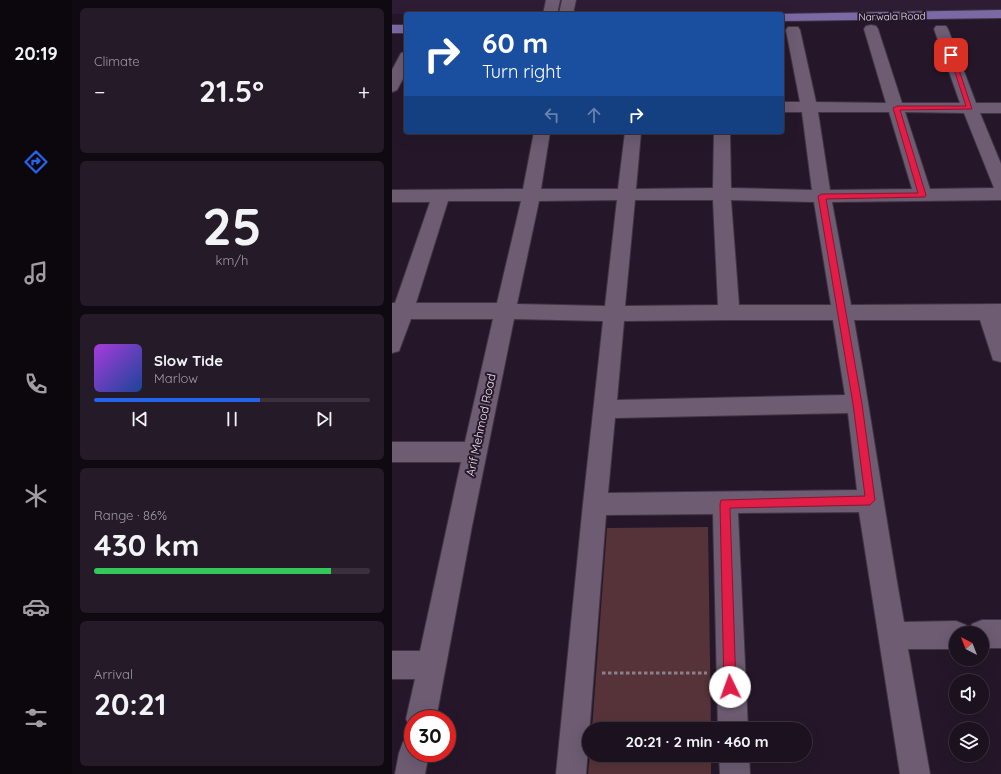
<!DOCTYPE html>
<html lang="en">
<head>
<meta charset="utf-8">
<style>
  :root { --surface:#1c111f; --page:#251a28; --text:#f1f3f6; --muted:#a09da4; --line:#3a313d; --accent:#2563eb }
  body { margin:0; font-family:Quicksand,sans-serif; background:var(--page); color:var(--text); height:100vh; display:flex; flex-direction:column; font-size:15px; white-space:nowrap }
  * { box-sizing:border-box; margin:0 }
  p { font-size:13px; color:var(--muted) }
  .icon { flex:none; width:22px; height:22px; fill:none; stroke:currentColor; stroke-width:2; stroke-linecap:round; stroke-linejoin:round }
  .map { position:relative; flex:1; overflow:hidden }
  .sheet { display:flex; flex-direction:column; gap:8px; padding:8px; background:#0f0911; width:320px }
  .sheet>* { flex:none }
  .hud { position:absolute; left:12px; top:12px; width:380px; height:122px; border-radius:4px; box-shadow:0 4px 16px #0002,0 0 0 1px var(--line); background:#1a4fa0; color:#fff; overflow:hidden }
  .needle { width:26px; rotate:318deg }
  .fabs { position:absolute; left:557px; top:626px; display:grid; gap:8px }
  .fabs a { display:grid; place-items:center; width:40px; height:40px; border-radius:50%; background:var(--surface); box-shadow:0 4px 16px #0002,0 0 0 1px var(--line); font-size:20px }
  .speed { position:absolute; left:12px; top:710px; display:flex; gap:8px; font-size:20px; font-weight:700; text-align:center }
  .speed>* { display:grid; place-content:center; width:52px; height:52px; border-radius:50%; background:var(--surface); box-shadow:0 4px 16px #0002,0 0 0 1px var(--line); line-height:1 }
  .speed .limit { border:6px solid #d22; background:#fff; color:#111 }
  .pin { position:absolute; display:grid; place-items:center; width:34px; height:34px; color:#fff; margin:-17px; border-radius:8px; box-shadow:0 2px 6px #0006 }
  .me { position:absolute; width:44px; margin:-22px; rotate:357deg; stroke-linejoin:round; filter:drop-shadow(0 0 3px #0008) }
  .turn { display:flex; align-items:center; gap:14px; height:84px; padding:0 12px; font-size:18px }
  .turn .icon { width:52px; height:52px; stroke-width:2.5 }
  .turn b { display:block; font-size:28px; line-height:34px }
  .lanes { display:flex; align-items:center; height:38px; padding:0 12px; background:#0003; justify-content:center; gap:20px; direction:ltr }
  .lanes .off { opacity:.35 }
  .big { font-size:30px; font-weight:800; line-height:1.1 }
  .sheet .card { flex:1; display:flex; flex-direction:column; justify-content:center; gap:6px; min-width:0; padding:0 14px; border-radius:6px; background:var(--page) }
  .sheet .dial { align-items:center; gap:0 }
  .dial b { font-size:52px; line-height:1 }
  .song { display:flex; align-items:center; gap:12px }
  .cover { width:48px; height:48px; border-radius:6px; background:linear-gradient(135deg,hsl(280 70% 55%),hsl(220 70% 35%)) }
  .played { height:4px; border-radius:2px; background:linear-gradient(90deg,var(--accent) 60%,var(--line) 60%) }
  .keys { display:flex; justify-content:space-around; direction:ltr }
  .heat { display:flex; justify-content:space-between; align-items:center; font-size:22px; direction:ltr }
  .charge { height:6px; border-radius:3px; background:linear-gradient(90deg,#34c759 86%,var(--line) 0) }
  .trip { position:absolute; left:190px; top:722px; width:230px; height:40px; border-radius:20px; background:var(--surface); box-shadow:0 4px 16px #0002,0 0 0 1px var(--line); font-weight:800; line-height:40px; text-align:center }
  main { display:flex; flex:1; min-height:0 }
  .menu { display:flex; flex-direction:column; width:72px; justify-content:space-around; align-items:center; background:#0b070c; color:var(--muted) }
  .menu .icon { width:28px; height:28px }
  .menu .current { color:var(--accent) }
  .menu b { font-size:18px; color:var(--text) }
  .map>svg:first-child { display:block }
</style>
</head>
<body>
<main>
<nav class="menu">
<b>20:19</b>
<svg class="icon current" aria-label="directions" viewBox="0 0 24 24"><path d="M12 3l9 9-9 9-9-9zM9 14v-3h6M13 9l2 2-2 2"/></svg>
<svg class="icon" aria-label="music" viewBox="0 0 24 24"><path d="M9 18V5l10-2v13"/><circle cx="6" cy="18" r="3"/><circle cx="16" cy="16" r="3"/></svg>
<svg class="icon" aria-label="phone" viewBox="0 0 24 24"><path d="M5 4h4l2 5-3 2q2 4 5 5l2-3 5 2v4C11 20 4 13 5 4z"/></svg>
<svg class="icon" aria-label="climate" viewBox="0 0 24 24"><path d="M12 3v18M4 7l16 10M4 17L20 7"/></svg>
<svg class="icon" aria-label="car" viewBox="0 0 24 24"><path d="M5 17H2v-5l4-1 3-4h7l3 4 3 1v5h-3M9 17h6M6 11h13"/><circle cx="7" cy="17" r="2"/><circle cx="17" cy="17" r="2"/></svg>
<svg class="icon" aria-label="filters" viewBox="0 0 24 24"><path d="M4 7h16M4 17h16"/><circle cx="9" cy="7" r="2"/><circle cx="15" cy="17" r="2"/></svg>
</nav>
<section class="sheet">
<div class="card"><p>Climate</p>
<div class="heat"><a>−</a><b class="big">21.5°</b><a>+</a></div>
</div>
<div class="card dial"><b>25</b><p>km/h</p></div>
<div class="card">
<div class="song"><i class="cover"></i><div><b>Slow Tide</b><p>Marlow</p></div></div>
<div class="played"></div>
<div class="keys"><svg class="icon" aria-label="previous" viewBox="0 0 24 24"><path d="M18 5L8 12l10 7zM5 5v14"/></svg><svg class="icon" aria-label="pause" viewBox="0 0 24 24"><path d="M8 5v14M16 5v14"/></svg><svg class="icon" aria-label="next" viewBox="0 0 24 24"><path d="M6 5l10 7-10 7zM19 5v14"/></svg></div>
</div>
<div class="card"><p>Range · 86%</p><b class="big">430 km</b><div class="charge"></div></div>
<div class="card"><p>Arrival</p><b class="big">20:21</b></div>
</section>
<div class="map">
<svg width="609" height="774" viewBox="0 0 609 774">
  <rect width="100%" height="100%" fill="#251729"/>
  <path fill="#2e1c34" d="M0,0H609V12L0,14Z"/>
  <g fill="#563339">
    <path d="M316,527L319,729H200L215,528Z"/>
    <path d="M198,755H319V774H196Z"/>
  </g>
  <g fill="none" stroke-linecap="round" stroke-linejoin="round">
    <defs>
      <g id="minor">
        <path d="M154,0H168L165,14H151Z"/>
        <path d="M170,0H184L181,14H167Z"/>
        <path d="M479,25L484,26L486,29L510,103H568L542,29L544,26H554L556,29L584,103H609V113H588L609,164V200L440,202L459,305L609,304V362L601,360L588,320H462C480,421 494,522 512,622L564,621L574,625L577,633L580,624L590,620H609V648H590V633H564V649H516L538,774H508L467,512L346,513L356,729H326L321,514L214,515L194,774H164L191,504L211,321L122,319L80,526L44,719H21V730L19,729L14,719L23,679H0V651H28L69,462H0V442H73L101,319H19L7,351L0,353V303H3L38,202H0V190L131,189L142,132H158L149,189H226L233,132H249L244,189L321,188L322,132H338L339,188L420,190L410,112H390V102H408L394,30L396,27H406L408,30L424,102L494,103L472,29L474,26ZM426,112H497L520,189L438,190ZM513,112L572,113L602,188L538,189ZM225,200L213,306L125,304L147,201ZM243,200H321L326,305L233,306ZM339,200L422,202L439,305H347ZM56,201H129L105,303H24ZM337,320H441L453,395L225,400L232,321ZM456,413L465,490L216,493L223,418Z"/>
        <path d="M14,52V73L5,90L0,92V70L9,53Z"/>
        <path d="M21,738V753H37L33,774H3L7,753L11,742Z"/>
        <path d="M327,755H357L358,774H328Z"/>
      </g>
      <g id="major">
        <path d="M609,10V18L390,21V14H385Z"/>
        <rect x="0" y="25" width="14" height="8"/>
      </g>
    </defs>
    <use href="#minor" stroke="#403542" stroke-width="2"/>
    <use href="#major" stroke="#403542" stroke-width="2"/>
    <path stroke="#8a7f8e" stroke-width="3" stroke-dasharray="3.5 2.5" stroke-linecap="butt" d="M210,673H315"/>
    <use href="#minor" fill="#6d5c72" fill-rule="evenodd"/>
    <use href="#major" fill="#7a69a4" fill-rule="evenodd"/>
  </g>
  <path fill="#e11d48" stroke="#92132f" d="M557,54L562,55L580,109L508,110L534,195L533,197L434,199L470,404L483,500L478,505L338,508L344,687L342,691L338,693L334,691L332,687L328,504L329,500L473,496L461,404L426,196L430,194L526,193L501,108L505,106H574Z"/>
  <g text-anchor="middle" stroke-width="4" stroke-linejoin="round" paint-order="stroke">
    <g font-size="10" fill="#efe6f2" stroke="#251729">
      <text transform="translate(500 16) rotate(-1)" y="4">Narwala Road</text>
    </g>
    <g font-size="12" fill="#efe6f2" stroke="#251729">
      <text transform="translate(89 425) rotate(-78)" y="4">Arif Mehmod Road</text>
    </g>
  </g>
</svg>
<div class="fabs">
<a><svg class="needle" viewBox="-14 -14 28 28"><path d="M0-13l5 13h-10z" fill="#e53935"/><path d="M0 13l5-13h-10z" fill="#a09da4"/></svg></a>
<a><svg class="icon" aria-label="sound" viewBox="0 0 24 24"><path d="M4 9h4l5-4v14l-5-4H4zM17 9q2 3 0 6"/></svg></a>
<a><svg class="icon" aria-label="layers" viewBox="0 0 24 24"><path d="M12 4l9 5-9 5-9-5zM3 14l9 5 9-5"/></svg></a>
</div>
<div class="speed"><div class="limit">30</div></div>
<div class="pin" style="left:559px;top:55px;background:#d93025"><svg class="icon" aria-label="arrive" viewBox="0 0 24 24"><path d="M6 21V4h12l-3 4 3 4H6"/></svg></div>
<svg class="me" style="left:338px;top:687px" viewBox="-20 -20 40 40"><circle r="19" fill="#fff"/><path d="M0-13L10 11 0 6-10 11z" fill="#e11d48"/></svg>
<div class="trip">20:21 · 2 min · 460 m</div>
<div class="hud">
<div class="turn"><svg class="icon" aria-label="right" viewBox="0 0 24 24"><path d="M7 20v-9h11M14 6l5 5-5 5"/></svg><div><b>60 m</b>Turn right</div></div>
<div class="lanes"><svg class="icon off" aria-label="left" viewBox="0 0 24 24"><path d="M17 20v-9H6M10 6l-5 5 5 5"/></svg><svg class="icon off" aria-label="ahead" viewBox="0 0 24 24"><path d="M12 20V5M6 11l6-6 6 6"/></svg><svg class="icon" aria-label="right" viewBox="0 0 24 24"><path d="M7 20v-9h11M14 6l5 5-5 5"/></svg></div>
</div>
</div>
</main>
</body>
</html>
